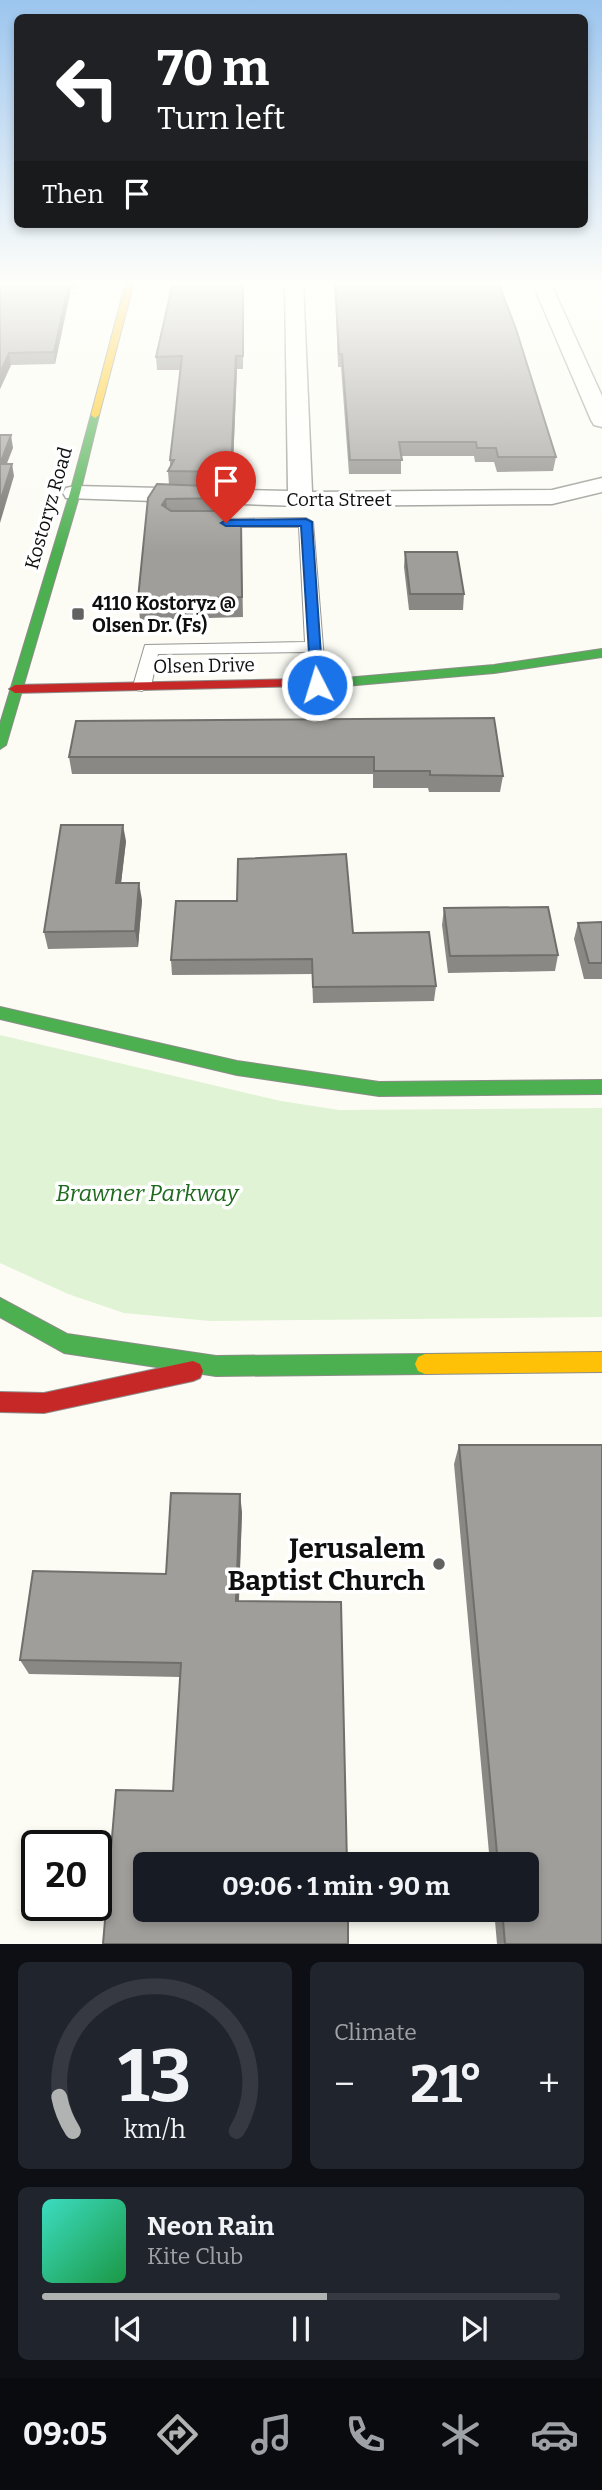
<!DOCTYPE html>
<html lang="en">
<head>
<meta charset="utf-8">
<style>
  :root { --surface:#171b24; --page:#20242c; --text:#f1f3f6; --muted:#9ea1a6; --line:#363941; --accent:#b1b2b2 }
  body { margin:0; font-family:Bitter,serif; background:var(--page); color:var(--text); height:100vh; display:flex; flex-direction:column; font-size:26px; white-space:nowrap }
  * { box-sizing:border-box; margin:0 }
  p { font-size:23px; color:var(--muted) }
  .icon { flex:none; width:38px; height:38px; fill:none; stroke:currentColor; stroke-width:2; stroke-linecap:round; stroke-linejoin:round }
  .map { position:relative; height:1944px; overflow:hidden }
  .sheet { display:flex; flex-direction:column; gap:18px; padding:18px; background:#0d0f14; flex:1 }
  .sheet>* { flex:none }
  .top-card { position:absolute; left:14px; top:14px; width:574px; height:214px; border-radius:10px; box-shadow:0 4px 10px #0003; background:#202124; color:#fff; overflow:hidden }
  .speed { position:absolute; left:21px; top:1830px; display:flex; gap:14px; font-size:35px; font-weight:700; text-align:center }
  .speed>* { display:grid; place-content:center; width:91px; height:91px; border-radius:50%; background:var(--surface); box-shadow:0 4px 10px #0003; line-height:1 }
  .speed .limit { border:4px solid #111; border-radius:10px; background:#fff; color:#111 }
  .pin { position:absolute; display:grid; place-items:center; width:60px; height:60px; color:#fff; margin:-72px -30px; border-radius:50% 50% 50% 0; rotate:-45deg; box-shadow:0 0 7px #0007 }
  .pin .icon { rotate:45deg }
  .me { position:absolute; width:77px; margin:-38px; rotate:355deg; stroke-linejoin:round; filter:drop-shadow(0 0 5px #0008) }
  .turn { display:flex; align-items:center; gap:24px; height:147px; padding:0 28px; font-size:32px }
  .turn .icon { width:91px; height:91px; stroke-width:2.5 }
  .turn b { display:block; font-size:49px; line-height:60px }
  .then { display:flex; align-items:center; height:66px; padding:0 28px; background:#0003; gap:14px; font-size:26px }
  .big { font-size:52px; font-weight:700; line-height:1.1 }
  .sheet .tile { flex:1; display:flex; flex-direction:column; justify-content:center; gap:10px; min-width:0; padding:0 24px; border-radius:10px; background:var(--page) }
  .sheet .dial { align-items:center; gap:0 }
  .dial svg { height:182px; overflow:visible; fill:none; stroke:var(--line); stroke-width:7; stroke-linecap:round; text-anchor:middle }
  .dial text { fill:var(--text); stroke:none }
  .song { display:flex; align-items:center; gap:21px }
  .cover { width:84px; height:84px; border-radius:10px; background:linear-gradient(135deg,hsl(170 70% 55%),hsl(140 70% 35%)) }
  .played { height:7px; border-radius:4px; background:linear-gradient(90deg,var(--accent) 55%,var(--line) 55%) }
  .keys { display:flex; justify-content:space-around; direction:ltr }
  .heat { display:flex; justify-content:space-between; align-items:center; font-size:38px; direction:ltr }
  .sheet .tiles { flex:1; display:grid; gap:18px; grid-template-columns:1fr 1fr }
  .tile:last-child { grid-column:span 2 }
  .trip { position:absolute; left:133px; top:1852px; width:406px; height:70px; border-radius:10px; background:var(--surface); box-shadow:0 4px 10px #0003; font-weight:700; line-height:70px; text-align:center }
  .dock { display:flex; height:112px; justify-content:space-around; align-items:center; background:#090b0e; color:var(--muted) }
  .dock .icon { width:49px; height:49px }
  .dock .current { color:var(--accent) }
  .dock b { font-size:32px; color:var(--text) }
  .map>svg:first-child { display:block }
</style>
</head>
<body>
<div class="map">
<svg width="602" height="1944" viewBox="0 0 602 1944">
  <rect width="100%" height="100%" fill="#fcfcf5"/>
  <path fill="#e0f3d4" d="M0,1035L281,1101L339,1110L602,1108V1317L210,1321L124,1313L68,1294L0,1263Z"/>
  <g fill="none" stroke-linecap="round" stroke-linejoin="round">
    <defs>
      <path id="lane" d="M306,518L313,522L326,685L323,689H311L308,685L306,652L158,654L151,686L142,691L136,690L133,686L145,645L305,642L299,527H213L206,523L213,519Z"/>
      <g id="street">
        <path d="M285,282H303L312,492L552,490L602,478V492L552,504L300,506L66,498L63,493L66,488L75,486L288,491Z"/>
        <path d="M532,282H550L602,396V427L594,425L591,420Z"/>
      </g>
      <g id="fast">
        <path d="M95,412L99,415L80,493L6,745L0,749V724L70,493L91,415Z"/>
        <path d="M602,649V657L494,673L345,686L339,682L345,678L494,665Z"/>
        <path d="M0,1007L237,1061L379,1082L602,1080V1094L379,1096L237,1075L0,1019Z"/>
        <path d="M0,1298L67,1334L216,1356L425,1354L432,1357L435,1364L432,1371L425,1374L216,1376L64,1353L0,1317Z"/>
      </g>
      <g id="slow">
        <path d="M126,282H134L99,415L95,418L91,415Z"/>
        <path d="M602,1352V1372L425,1374L418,1371L415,1364L418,1357L425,1354Z"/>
      </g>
      <g id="jam">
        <path d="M345,678L349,679V685L15,693L9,689L15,685Z"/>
        <path d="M193,1361L200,1364L203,1371L200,1378L193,1381L44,1413L0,1412V1392L44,1393Z"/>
      </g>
    </defs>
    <use href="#lane" stroke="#969693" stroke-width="2"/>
    <use href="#street" stroke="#969693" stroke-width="3"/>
    <use href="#fast" stroke="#8c8c89" stroke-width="2"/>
    <use href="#slow" stroke="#8c8c89" stroke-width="2"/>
    <use href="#jam" stroke="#8c8c89" stroke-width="2"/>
    <use href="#lane" fill="#fffffe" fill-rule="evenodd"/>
    <use href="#street" fill="#fffffe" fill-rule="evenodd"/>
    <use href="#fast" fill="#4caf50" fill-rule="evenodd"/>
    <use href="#slow" fill="#ffc107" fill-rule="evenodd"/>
    <use href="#jam" fill="#c62828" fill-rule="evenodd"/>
  </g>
  <g fill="#8a8884">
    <path d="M0,282H80L77,289H71L55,364L11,365L0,389Z"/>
    <path d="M173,282H244L243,369H237L232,487H230V517H228L229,520H241L243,617L140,620L138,599L169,485L168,471L170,467V460L180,370H157L156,357Z"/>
    <path d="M335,282H498L556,457L553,471L497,472L494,462H475L474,456H401V474H349L341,367H338Z"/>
    <path d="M405,552L464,594L463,610H409L404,567Z"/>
    <path d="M494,718L503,776L500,792H429L428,788H373V774H72L69,757Z"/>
    <path d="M126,841L121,883L142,900L138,947L48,949L44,932Z"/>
    <path d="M444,908L558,955L555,971L448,973L442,925Z"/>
    <path d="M602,922V979H584L574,939L578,923Z"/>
    <path d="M353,933L436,986L434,1001L313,1003L312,974L172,975L171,960Z"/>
    <path d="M459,1445L602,1944H497L494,1909H527V1864H490L454,1464Z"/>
    <path d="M242,1512L239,1601L347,1864L173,1791L180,1677L29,1674L20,1660L166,1574Z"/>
  </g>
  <g fill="#706f6c">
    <path d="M69,282H70L71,289L55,364L54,352Z"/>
    <path d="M9,353L11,365L0,389V373Z"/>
    <path d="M236,356L237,369L232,487L231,472Z"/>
    <path d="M11,435L13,448L2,476L0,464Z"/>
    <path d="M12,464L14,476L0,523V502Z"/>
    <path d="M230,487V517L229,498Z"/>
    <path d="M166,499L168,518L162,505Z"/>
    <path d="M123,825L126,841L119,900L116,883Z"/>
    <path d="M139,883L142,900L138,947L135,931Z"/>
    <path d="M240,1494L242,1512L238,1616L236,1601Z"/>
  </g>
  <g fill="#a09e9a" stroke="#706f6c" stroke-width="2">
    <path d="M0,282H69L54,352L9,353L0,373Z"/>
    <path d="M173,282H243V356H236L231,472L168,471L174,460H170L182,356L156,357Z"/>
    <path d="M335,282H498L516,329L556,457H498L496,448H477L476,442H399L402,460H350L342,354H339Z"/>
    <path d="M0,435H11L0,464H12L0,502Z"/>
    <path d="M157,484L230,487L229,498L166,499L162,505L171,511H228V520H241L242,597L138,599L148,498Z"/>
    <path d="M405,552H457L464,594H410Z"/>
    <path d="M494,718L503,776L430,775V771H374V757H69L76,721Z"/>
    <path d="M61,825H123L116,883H139L135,931L44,932Z"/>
    <path d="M346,854L353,933L429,932L436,986L313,987L312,959L171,960L176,901H237L238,859Z"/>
    <path d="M548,907L558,955L450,956L444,908Z"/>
    <path d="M602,922V963H589L578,923Z"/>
    <path d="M459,1445H602V1944H505L502,1909H527V1864H498Z"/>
    <path d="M171,1493L240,1494L236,1601L341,1602L347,1864H145V1909H348V1944H103L116,1790L173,1791L181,1663L20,1660L33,1571L166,1574Z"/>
  </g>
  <linearGradient id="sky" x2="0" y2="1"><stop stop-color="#9cc5ee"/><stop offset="0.51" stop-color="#fefefa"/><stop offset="1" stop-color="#fefefa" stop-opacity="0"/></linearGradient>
  <rect width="602" height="554" fill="url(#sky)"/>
  <path fill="#1a73e8" stroke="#114b97" stroke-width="2" d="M306,519L312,522L323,685L317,689L311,685L301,526H226L221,523L226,520Z"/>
  <g fill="#626260" stroke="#fff" stroke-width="2.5">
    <rect x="71" y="607" width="14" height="14" rx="3.5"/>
    <circle cx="439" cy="1564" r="7"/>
  </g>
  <g text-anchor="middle" stroke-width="7" stroke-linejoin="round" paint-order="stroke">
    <g font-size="19" fill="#0f0f0f" stroke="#fff">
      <text x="339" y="506">Corta Street</text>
      <text transform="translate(48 508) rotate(-74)" y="7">Kostoryz Road</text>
      <text transform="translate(204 665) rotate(-1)" y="7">Olsen Drive</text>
    </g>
    <g font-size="19" font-weight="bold" fill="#0f0f0f" stroke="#fff" text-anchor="start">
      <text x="92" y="610">4110 Kostoryz @<tspan x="92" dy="22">Olsen Dr. (Fs)</tspan></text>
    </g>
    <g font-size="23" font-style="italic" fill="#1d6a1c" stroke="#fff">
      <text x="147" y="1201">Brawner Parkway</text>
    </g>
    <g font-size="28" font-weight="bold" fill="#0f0f0f" stroke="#fff" text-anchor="end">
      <text x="425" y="1558">Jerusalem<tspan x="425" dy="32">Baptist Church</tspan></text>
    </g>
  </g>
</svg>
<div class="speed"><div class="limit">20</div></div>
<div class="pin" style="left:226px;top:523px;background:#d93025"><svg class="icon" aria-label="arrive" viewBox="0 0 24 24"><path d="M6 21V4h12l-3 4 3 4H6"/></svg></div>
<svg class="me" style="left:317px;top:685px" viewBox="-20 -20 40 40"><circle r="17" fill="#1a73e8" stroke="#fff" stroke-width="3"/><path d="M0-11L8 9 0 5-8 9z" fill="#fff"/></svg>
<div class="trip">09:06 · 1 min · 90 m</div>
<div class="top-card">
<div class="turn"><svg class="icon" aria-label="left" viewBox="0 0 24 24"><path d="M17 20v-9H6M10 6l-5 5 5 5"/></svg><div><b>70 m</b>Turn left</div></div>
<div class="then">Then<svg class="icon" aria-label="arrive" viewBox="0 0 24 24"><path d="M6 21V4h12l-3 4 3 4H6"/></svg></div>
</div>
</div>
<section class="sheet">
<div class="tiles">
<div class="tile dial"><svg viewBox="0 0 100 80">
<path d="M14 69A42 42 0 1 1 86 69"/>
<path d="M14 69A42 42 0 0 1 8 54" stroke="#b1b2b2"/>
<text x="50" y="56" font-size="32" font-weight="700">13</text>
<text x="50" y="72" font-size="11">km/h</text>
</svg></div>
<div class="tile"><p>Climate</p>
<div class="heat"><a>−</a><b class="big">21°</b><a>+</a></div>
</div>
<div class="tile">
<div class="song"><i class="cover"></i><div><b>Neon Rain</b><p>Kite Club</p></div></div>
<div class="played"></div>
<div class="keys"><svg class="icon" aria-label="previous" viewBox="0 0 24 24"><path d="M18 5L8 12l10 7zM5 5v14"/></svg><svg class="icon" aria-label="pause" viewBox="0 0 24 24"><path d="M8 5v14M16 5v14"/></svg><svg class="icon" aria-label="next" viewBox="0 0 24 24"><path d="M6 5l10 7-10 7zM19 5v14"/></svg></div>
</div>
</div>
</section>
<nav class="dock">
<b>09:05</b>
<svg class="icon current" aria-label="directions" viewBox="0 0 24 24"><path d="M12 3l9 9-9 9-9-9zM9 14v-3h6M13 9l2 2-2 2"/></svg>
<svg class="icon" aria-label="music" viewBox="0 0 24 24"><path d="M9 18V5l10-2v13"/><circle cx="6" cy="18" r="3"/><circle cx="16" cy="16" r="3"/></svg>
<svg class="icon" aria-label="phone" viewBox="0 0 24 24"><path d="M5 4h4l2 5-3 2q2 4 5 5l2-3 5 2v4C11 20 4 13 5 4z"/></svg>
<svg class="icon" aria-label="climate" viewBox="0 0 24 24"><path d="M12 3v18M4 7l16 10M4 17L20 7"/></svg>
<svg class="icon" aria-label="car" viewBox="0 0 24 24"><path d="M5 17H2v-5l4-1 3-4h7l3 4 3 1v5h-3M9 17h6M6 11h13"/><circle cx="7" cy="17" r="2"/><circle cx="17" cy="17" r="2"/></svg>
</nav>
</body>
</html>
